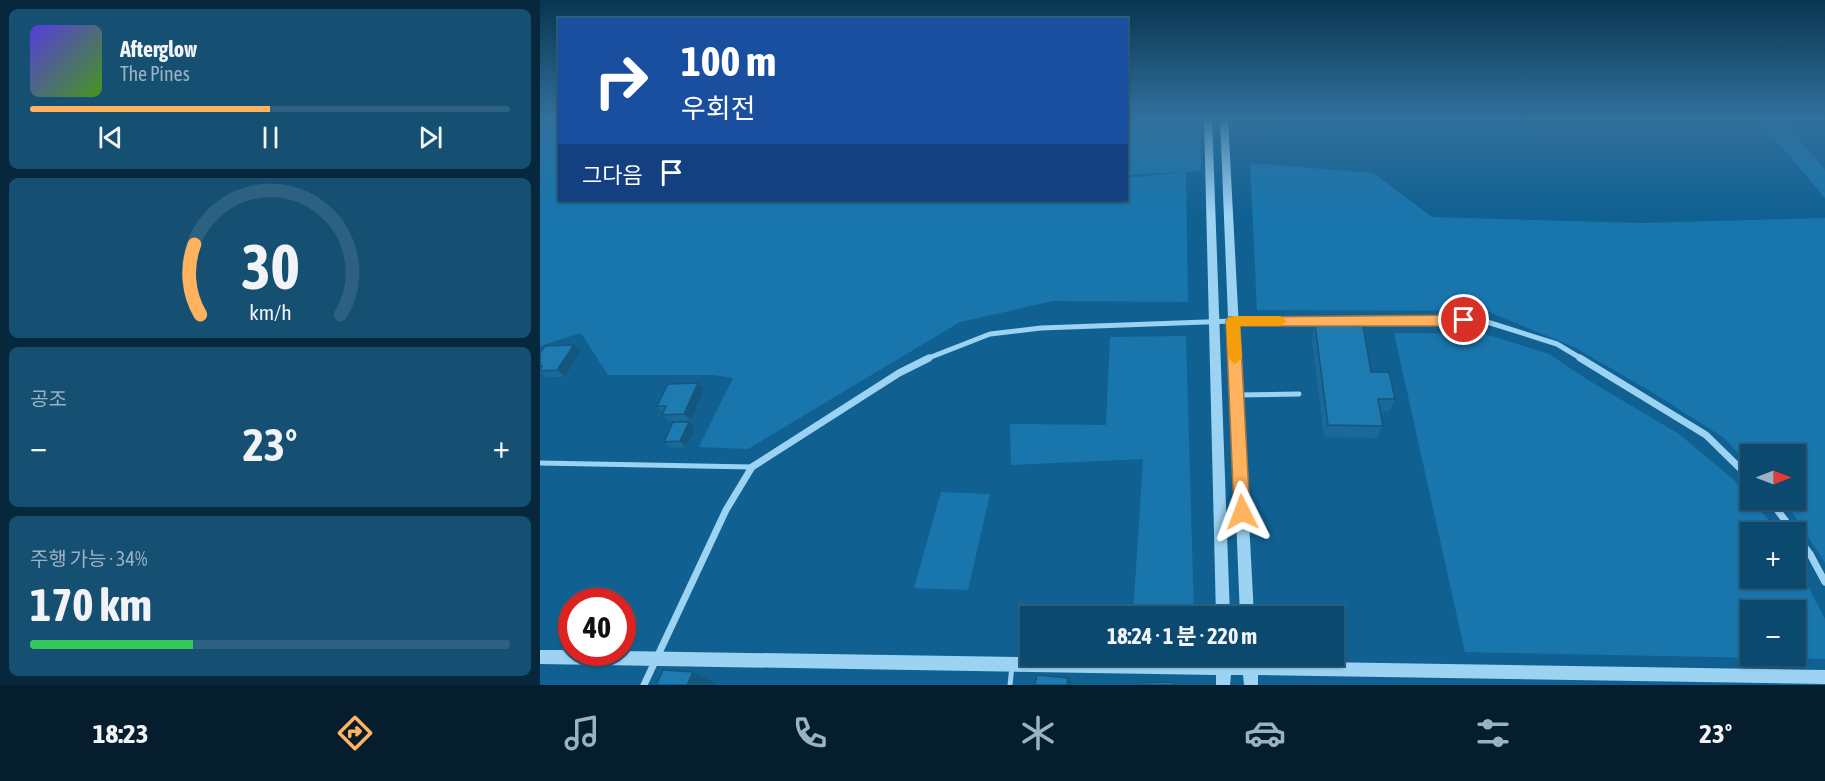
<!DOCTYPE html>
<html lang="ko">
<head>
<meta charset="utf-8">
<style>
  :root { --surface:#0c496e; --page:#155073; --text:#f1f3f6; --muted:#9ab2c2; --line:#2c6181; --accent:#ffb35e }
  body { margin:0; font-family:"Asap Condensed","Noto Sans KR",sans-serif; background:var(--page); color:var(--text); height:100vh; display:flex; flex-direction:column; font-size:22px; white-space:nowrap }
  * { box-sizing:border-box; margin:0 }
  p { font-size:20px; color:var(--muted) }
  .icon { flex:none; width:33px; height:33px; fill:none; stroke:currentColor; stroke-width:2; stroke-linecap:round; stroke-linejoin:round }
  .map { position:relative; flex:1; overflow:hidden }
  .details { display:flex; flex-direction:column; gap:9px; padding:9px; background:#07283c; width:540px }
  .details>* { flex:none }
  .hud { position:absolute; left:18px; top:18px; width:570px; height:183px; border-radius:0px; box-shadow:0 2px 4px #0004,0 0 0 2px var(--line); background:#1a4fa0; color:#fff; overflow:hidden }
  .needle { width:39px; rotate:90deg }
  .fabs { position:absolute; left:1200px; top:444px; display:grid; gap:12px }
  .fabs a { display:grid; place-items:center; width:66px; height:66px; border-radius:0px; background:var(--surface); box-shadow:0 2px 4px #0004,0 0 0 2px var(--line); font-size:30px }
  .speed { position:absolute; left:18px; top:588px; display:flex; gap:12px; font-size:30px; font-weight:700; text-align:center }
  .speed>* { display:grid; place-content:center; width:78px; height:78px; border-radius:50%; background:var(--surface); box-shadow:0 2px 4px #0004,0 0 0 2px var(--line); line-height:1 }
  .speed .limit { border:9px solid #d22; background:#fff; color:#111 }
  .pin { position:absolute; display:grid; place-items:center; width:51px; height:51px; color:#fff; margin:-26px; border:3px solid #fff; border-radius:50%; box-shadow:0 2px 6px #0007 }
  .me { position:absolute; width:66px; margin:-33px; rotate:357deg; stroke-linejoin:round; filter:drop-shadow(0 0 4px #0008) }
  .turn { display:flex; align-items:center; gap:21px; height:126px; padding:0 24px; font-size:27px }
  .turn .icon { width:78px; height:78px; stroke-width:2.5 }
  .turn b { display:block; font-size:42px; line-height:51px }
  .then { display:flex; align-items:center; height:57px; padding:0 24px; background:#0003; gap:12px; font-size:22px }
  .big { font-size:45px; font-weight:700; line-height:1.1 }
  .details .widget { flex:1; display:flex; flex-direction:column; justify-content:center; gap:9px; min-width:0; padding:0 21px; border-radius:9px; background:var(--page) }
  .details .dial { align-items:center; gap:0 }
  .dial svg { height:156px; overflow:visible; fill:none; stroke:var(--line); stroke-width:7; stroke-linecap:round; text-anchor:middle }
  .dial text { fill:var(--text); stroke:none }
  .song { display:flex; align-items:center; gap:18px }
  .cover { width:72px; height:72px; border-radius:9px; background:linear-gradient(135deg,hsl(250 70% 55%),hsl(100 70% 35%)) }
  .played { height:6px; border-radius:3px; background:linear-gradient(90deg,var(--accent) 50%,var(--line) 50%) }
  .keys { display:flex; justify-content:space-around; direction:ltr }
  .heat { display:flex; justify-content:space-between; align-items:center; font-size:33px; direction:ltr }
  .charge { height:9px; border-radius:4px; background:linear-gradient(90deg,#34c759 34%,var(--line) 0) }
  .trip { position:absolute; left:480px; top:606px; width:324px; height:60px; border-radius:0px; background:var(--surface); box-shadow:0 2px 4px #0004,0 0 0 2px var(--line); font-weight:700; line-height:60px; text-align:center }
  .tab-bar { display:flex; height:96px; justify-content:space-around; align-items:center; background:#051d2c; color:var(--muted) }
  .tab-bar .icon { width:42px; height:42px }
  .tab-bar .current { color:var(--accent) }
  .tab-bar b { font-size:27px; color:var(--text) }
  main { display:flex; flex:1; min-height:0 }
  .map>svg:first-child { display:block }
</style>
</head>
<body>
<main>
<section class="details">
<div class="widget">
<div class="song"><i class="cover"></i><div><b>Afterglow</b><p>The Pines</p></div></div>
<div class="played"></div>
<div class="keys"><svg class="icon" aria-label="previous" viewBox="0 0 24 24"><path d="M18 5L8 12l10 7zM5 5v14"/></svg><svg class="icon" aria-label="pause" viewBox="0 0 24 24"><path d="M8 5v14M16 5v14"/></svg><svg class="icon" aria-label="next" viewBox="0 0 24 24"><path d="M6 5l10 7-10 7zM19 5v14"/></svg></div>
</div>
<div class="widget dial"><svg viewBox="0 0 100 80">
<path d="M14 69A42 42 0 1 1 86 69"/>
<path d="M14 69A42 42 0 0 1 11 33" stroke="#ffb35e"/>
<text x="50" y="56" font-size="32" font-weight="700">30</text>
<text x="50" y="72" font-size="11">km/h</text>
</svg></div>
<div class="widget"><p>공조</p>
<div class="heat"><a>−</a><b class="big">23°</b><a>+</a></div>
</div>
<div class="widget"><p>주행 가능 · 34%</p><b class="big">170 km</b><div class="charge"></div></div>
</section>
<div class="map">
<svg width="1285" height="685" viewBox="0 0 1285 685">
  <rect width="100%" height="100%" fill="#106192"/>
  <g fill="#1876ad" fill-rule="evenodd">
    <path d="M0,118H19L20,200H586L587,178L644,172L587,175V118H661V170L646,172L648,302L513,301L420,322L208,449L159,447L193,378L174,375H68L41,333L0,346Z"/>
    <path d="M1217,118H1240L1285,169V198Z"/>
    <path d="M710,163L833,173L892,217L1101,223L1285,218V563L1244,500H1256V454H1210V465L1184,438L1115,394L1034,347L946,311L717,310Z"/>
    <path d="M854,333L945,334L1009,354L1048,380L1139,434L1195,481L1239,532H1210V578H1256V563L1285,619V659L925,652ZM1256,610V656H1210V610Z"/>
    <path d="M646,336L654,616H593L603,459L471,465L470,424L566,425L570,337Z"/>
    <path d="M401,492L450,494L428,590L374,588Z"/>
  </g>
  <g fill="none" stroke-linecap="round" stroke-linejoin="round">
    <g stroke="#9cd3f3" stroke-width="5">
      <path d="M696,395L759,394"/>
      <path d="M0,463L212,467"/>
      <path d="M470,685L472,666"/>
    </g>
    <path stroke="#9cd3f3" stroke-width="5" d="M386,359L450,334L501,328L693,321H944L1017,344L1042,359"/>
    <g stroke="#9cd3f3" stroke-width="7">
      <path d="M1040,358L1166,435L1210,478"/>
      <path d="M1230,500L1270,554L1285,582"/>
      <path d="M104,685L186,510L212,467L359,373L389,358"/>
    </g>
    <g fill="#9cd3f3" fill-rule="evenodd">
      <path d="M664,118H672L690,616H676Z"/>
      <path d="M680,118H688L714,616H700Z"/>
      <path d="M0,650H32V652L82,651L677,660V656H691V661H702V656H716V661L1285,670V684L718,675V685H704L703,675H691L690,685H676V675L0,664Z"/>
    </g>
  </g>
  <g fill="#1a6a99">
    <path d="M775,325L855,399L849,411H840L843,426L837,438L784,437L772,339Z"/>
    <path d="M41,351L25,377H7L0,373V353Z"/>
    <path d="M164,389L151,420L129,421L122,415L123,413L117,406Z"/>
    <path d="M155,428L146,447L131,448L124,442Z"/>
  </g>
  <g fill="#15567d">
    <path d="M34,345L41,351L25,377L17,370Z"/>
    <path d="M158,383L164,389L151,420L144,414Z"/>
    <path d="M149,422L155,428L146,447L140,441Z"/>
    <path d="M153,672L175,683L174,685H147Z"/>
    <path d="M528,678L532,685H527Z"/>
  </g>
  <g fill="#1e7bb2" stroke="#15567d" stroke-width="1.5">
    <path d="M775,325L823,326L831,372H849L855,399H838L843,426L788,425Z"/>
    <path d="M34,345L17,370L0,371L2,366H0V353L5,346Z"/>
    <path d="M158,383L144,414L122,415L126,406H117L128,384Z"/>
    <path d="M133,422H149L140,441L124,442Z"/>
    <path d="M123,670L153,672L147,685H116Z"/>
    <path d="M497,675L528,678L527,685H495Z"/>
    <path d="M633,682V685H599V683Z"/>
  </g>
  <linearGradient id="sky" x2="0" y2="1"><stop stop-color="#093550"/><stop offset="0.55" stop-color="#31709d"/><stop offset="1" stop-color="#31709d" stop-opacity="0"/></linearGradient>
  <rect width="1285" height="214" fill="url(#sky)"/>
  <path fill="#ffb35e" stroke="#a6743d" stroke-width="1.5" d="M924,315L931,320L924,326H700L710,512L708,517L702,520L696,517L694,512L686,321L688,317Z"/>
  <path fill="#f59e0b" d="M693,316H740L747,321L740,326H700L702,358L695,364L688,358L686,321Z"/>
</svg>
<div class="fabs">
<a><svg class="needle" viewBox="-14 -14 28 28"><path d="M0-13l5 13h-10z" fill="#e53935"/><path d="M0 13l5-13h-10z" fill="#9ab2c2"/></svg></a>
<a>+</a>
<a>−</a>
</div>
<div class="speed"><div class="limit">40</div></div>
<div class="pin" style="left:924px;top:320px;background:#d93025"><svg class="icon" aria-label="arrive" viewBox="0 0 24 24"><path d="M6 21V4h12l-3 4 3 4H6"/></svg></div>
<svg class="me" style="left:702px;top:512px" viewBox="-20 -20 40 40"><path d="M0-17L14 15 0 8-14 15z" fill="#ffb35e" stroke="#fff" stroke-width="4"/></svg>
<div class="trip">18:24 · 1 분 · 220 m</div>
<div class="hud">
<div class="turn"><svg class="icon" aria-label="right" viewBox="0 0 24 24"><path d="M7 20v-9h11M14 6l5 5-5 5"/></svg><div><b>100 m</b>우회전</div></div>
<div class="then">그다음<svg class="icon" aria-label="arrive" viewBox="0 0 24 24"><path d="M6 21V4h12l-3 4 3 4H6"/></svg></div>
</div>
</div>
</main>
<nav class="tab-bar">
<b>18:23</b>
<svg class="icon current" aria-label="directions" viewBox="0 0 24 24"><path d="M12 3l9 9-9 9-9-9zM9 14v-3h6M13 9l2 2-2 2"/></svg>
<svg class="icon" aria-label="music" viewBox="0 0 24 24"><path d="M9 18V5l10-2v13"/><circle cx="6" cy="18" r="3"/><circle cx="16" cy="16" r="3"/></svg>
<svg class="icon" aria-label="phone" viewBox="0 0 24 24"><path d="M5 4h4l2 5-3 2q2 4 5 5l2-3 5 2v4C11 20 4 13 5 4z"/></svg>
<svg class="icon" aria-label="climate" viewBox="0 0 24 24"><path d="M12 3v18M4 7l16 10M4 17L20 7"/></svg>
<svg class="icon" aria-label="car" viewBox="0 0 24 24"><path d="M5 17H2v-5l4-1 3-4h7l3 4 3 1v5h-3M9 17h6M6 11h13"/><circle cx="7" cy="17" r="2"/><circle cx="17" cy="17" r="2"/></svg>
<svg class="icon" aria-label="filters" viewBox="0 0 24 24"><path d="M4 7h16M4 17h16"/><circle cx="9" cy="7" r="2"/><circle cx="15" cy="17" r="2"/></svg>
<b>23°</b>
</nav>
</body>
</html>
